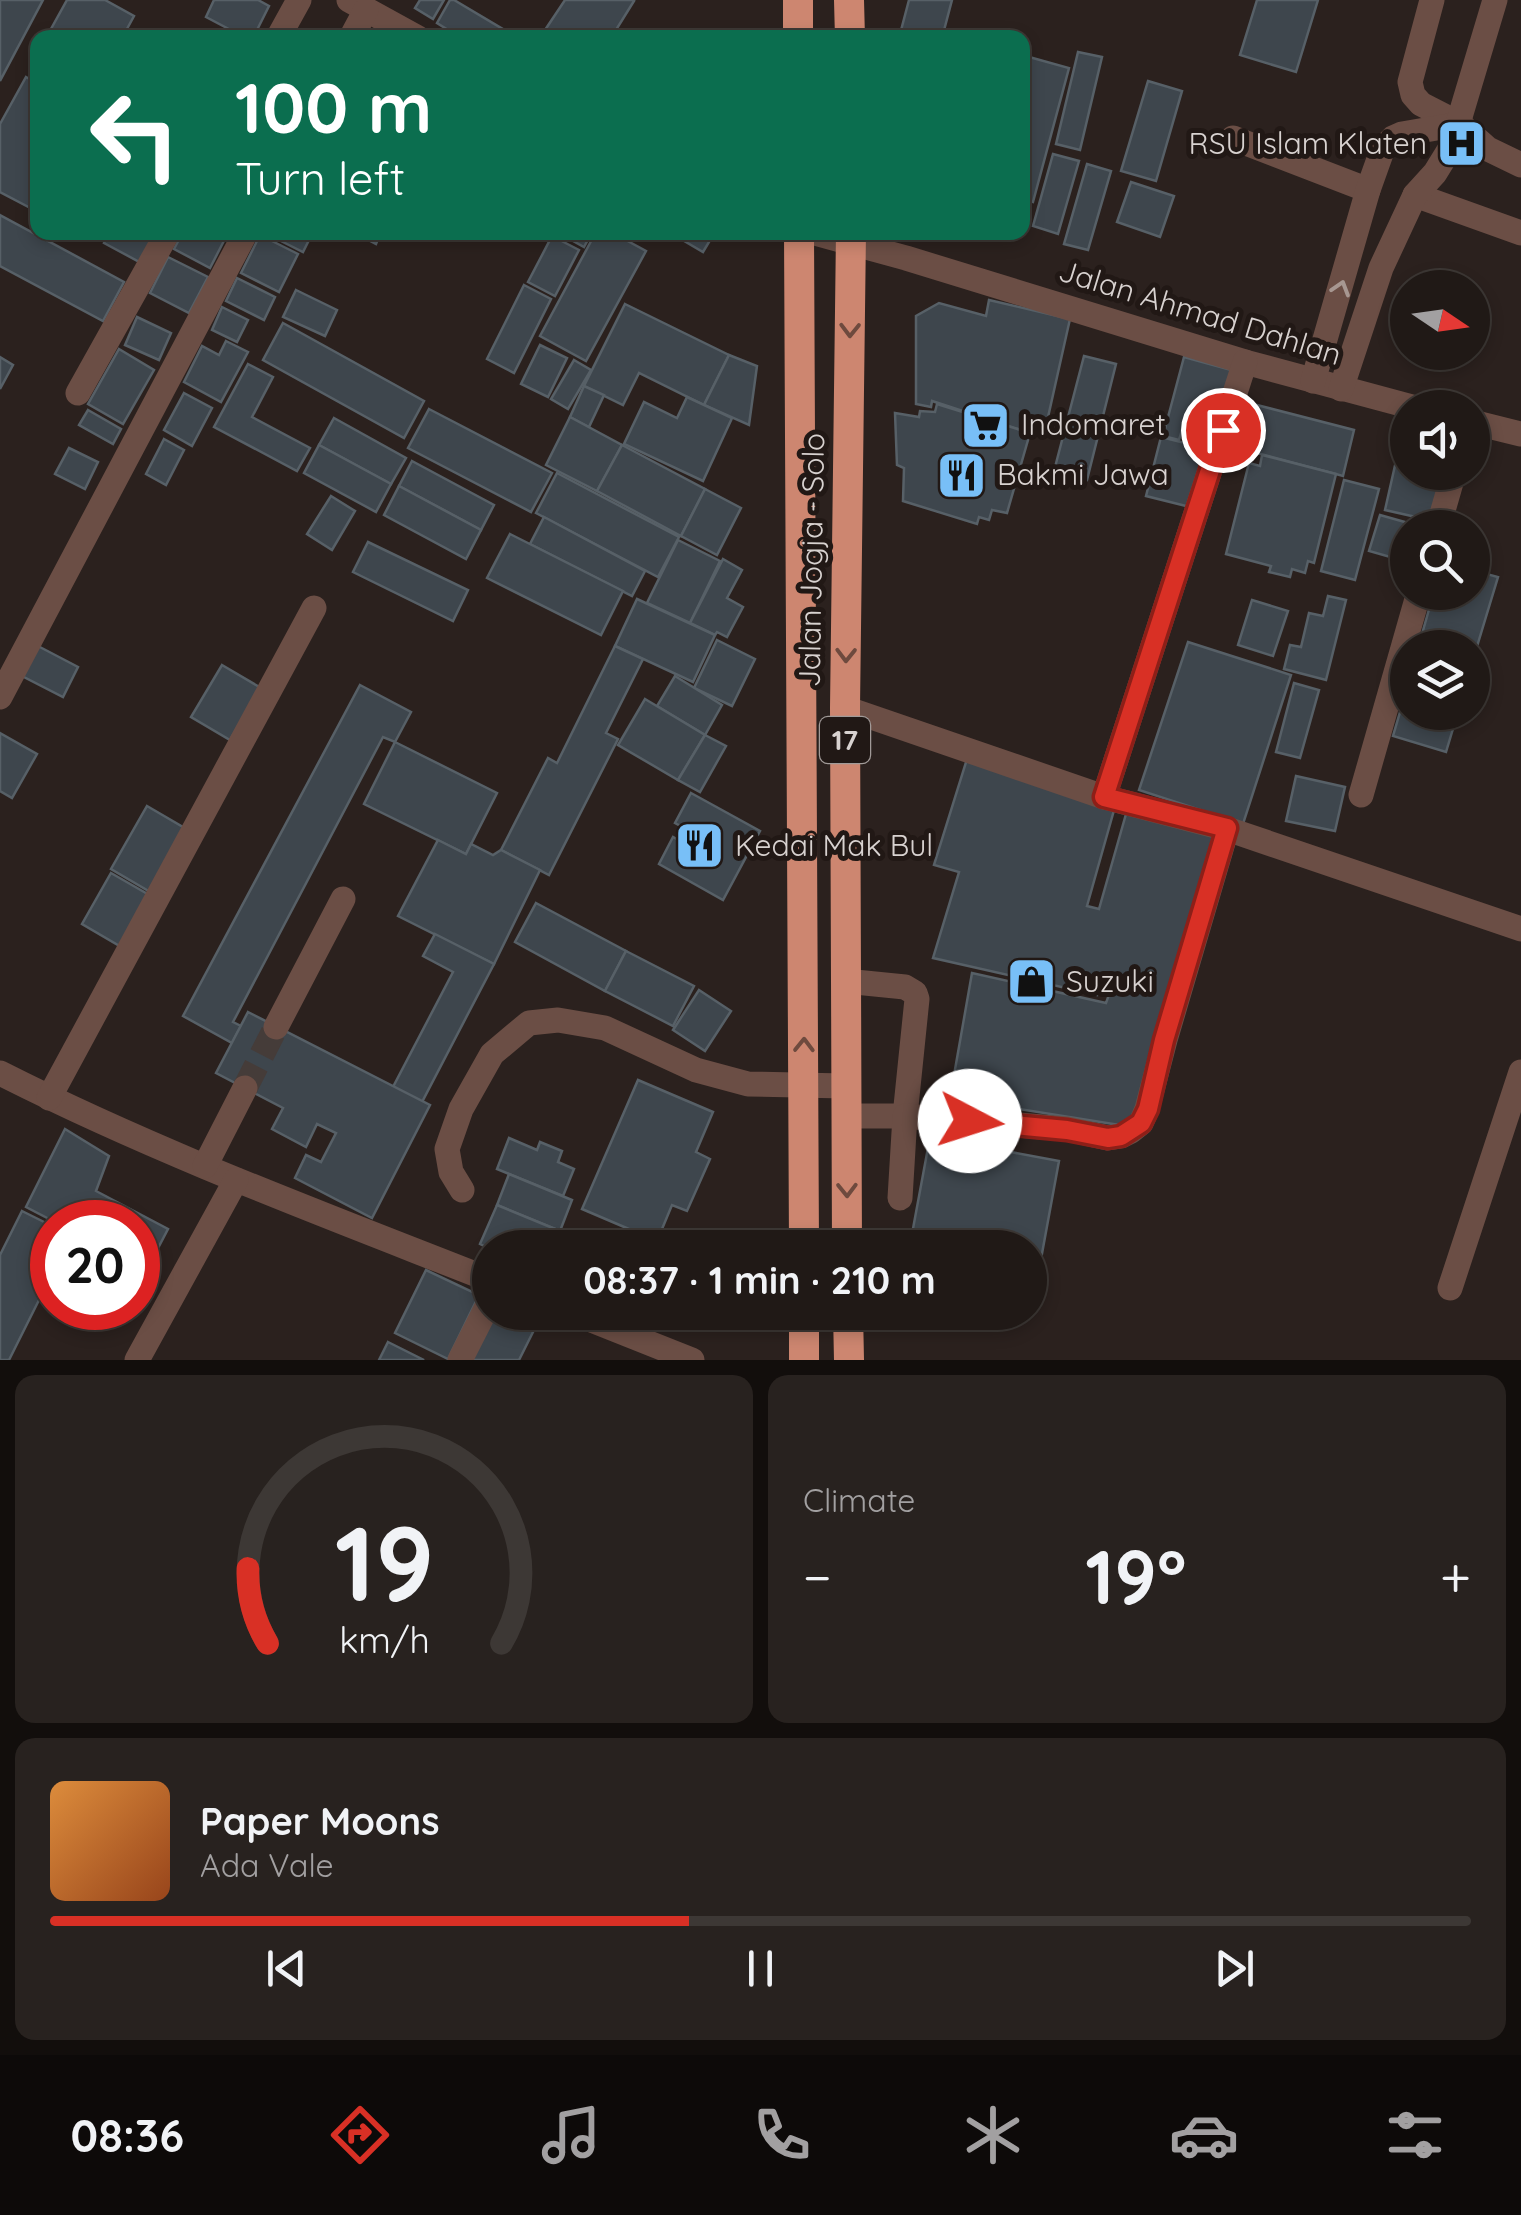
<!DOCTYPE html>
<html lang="en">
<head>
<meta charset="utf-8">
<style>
  :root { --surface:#201916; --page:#28221f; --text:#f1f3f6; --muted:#a2a0a1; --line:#3d3835; --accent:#d93025 }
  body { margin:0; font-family:Quicksand,sans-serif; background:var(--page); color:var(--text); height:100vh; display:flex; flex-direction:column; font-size:38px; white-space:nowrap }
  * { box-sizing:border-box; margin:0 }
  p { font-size:32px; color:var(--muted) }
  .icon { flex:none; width:55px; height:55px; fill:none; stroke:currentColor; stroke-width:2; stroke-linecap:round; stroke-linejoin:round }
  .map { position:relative; height:1360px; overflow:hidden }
  .drawer { display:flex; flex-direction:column; gap:15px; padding:15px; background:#120e0c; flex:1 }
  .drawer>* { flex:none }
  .top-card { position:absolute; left:30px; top:30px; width:1000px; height:210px; border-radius:20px; box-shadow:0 5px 15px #0003,0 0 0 2px var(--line); background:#0b6e4f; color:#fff; overflow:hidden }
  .needle { width:65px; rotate:103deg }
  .buttons { position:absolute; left:1390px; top:270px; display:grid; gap:20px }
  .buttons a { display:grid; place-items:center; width:100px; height:100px; border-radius:50%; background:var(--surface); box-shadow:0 5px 15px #0003,0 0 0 2px var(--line); font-size:50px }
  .speed { position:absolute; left:30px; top:1200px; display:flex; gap:20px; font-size:50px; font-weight:700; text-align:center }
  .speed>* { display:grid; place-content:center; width:130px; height:130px; border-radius:50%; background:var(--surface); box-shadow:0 5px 15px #0003,0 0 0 2px var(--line); line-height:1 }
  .speed .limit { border:15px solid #d22; background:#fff; color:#111 }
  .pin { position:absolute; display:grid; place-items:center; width:85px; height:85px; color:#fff; margin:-42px; border:5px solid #fff; border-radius:50%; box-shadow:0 2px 10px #0007 }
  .me { position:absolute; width:110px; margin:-55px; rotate:95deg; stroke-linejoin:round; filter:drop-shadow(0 0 8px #0008) }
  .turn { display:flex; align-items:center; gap:35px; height:210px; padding:0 40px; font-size:45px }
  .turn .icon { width:130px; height:130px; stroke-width:2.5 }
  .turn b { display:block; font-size:70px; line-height:85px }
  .big { font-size:75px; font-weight:800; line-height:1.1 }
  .drawer .tile { flex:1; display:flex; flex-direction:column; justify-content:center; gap:15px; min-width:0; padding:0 35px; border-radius:20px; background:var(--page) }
  .drawer .dial { align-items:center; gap:0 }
  .dial svg { height:260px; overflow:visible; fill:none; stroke:var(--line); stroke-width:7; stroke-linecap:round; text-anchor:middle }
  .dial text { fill:var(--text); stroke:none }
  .song { display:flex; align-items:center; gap:30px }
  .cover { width:120px; height:120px; border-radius:15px; background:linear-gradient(135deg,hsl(30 70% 55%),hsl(20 70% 35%)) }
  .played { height:10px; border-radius:5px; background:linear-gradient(90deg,var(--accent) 45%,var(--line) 45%) }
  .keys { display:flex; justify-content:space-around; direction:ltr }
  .heat { display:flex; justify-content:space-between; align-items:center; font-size:55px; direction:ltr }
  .drawer .tiles { flex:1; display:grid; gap:15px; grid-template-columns:1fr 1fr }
  .tile:last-child { grid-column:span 2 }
  .trip { position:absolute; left:472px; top:1230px; width:575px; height:100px; border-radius:50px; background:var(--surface); box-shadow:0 5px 15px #0003,0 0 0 2px var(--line); font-weight:800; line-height:100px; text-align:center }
  .dock { display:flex; height:160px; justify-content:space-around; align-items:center; background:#0d0a09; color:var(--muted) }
  .dock .icon { width:70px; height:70px }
  .dock .current { color:var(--accent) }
  .dock b { font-size:45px; color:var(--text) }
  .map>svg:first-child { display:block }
</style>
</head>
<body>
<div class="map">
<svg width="1521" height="1360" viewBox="0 0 1521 1360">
  <rect width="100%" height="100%" fill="#2b211e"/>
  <g fill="#3e464d" stroke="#576067" stroke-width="2.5">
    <path d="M0,0H43L0,81Z"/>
    <path d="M67,0H105L134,16L122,38H46Z"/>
    <path d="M214,0H258L269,6L253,38H246L206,17Z"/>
    <path d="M420,0H444L433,19L415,8Z"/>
    <path d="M450,0H454L518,38H461L437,23Z"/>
    <path d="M565,0H632L634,1L611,38H550L543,33Z"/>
    <path d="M909,0H952L942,38H899Z"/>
    <path d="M1257,0H1318L1296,72L1240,55Z"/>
    <path d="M1078,52L1102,57L1080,150L1056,144Z"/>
    <path d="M1022,55L1069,68L1033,202L1022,199Z"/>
    <path d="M26,77L38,84V212L0,192V124Z"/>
    <path d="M1148,81L1182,91L1156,181L1121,171Z"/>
    <path d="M1053,154L1079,161L1058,234L1033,226Z"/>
    <path d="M1087,164L1111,171L1088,250L1064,244Z"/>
    <path d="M1131,182L1174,196L1160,237L1117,222Z"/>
    <path d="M0,215L124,282L103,321L0,266Z"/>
    <path d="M109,232H162L145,265L104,243Z"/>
    <path d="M183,232H228V233L210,268L174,249Z"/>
    <path d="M263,232H313L303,252Z"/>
    <path d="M353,232H381L376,244Z"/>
    <path d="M557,232H592L584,247Z"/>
    <path d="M596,232H611L646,251L586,361L540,336Z"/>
    <path d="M669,232H715L703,252Z"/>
    <path d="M260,235L298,254L279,292L241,273Z"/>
    <path d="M552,236L579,250L555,296L528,282Z"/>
    <path d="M168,257L208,277L189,313L150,293Z"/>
    <path d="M237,278L275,297L264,320L226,301Z"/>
    <path d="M524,285L551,299L514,373L487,359Z"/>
    <path d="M296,290L337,310L325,336L283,317Z"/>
    <path d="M989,300L1070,319L1044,435L1030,433L932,401L931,407L916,404V316L939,303L986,316Z"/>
    <path d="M625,304L729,355L704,405L639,373L623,405L584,386Z"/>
    <path d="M222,307L248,320L237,342L212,330Z"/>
    <path d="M137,317L171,333L159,360L125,345Z"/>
    <path d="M283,323L424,401L404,438L263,360Z"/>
    <path d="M226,341L248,352L221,402L184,382L202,346L219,355Z"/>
    <path d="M540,345L567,358L548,397L521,384Z"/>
    <path d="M119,349L154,370L123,424L88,404Z"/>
    <path d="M729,355L757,366L749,425L704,405Z"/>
    <path d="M1084,356L1116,364L1087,480L1054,471Z"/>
    <path d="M0,357L13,365L0,389Z"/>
    <path d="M1184,357L1235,371L1212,434L1183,426L1179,440L1163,436Z"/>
    <path d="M574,360L591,370L568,409L551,399Z"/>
    <path d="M248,364L273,377L252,417L310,448L297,471L214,427Z"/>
    <path d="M584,386L604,395L589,427L570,417Z"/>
    <path d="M184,393L212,408L192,446L164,430Z"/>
    <path d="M687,397L732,418L703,481L624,444L644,402L677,418Z"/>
    <path d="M1249,403L1354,430L1343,476L1238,448Z"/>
    <path d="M937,404L1030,433L1007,513L992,510L989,520L979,517L977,524L903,501L904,468L897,465L895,413L919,417L920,411L935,412Z"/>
    <path d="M429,409L552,473L531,512L408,448Z"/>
    <path d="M88,410L121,429L113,444L79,425Z"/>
    <path d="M570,417L622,445L597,491L546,465Z"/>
    <path d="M334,418L406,458L391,484L319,445Z"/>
    <path d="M1161,437L1209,449L1194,508L1146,496Z"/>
    <path d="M164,439L184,450L166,485L146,474Z"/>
    <path d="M319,445L391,484L376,512L304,473Z"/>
    <path d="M622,445L705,489L681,536L597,491Z"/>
    <path d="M69,448L98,462L85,489L55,474Z"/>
    <path d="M1262,455L1336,474L1314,563L1308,561L1305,573L1292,569L1290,577L1269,572L1271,566L1226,554L1249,463L1260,466Z"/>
    <path d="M412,461L494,505L481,530L399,486Z"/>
    <path d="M1396,461L1408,464V472H1443L1438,522L1385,510Z"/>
    <path d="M557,473L679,537L658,577L536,513Z"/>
    <path d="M1344,480L1379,489L1355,580L1321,571Z"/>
    <path d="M399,486L481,530L466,559L384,515Z"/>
    <path d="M705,489L741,508L717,555L681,536Z"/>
    <path d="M331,496L355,511L332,550L307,534Z"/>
    <path d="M1380,515L1419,526L1408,528V562L1369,551Z"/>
    <path d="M544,517L645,571L632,596L530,544Z"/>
    <path d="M510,534L623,591L601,635L487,578Z"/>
    <path d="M678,540L720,561L690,623L647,603Z"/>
    <path d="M368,542L468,590L453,621L353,572Z"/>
    <path d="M723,559L742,570L727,598L743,607L727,637L717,632L715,635L690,623Z"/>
    <path d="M1472,570L1498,577L1472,663V648H1418L1434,592H1472Z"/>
    <path d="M1328,596L1346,600L1326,680L1284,669L1290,645L1301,647L1309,613L1323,616Z"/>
    <path d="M637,599L715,635L693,682L615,646Z"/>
    <path d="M1252,600L1288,611L1273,656L1238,645Z"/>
    <path d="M717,640L755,659L732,706L694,688Z"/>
    <path d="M1188,642L1291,675L1243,824L1139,790Z"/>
    <path d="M36,645L78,667L63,697L20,675Z"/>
    <path d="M615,646L643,659L606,733L618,739L549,875L501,850L548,758L557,763Z"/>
    <path d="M222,665L261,688L230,740L191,717Z"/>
    <path d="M675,676L722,705L705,735L657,706Z"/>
    <path d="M1294,683L1319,690L1300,758L1276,752Z"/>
    <path d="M360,685L411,712L395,742L383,737L233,1022L241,1026L232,1043L183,1016Z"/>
    <path d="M1408,685V712H1458L1446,752L1393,736Z"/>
    <path d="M645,699L705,735L678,780L618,745Z"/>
    <path d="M0,733L37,754L12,798L0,791Z"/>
    <path d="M705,735L726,746L700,792L678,780Z"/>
    <path d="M395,742L497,793L466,854L364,804Z"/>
    <path d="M967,759L1116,803L1087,906L1099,909L1128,807L1218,832L1132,1127L950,1098L972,973L1106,1003L1110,992L1098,989L1097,995L933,958L959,872L934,865Z"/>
    <path d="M1296,776L1345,787L1335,831L1286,821Z"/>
    <path d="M691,793L760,831L723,900L659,864L673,837L691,847L697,835L675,823Z"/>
    <path d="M147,806L188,830L152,893L111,869Z"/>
    <path d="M438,840L466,854L471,844L493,855L501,850L540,870L494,964L398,916Z"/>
    <path d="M111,873L151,896L123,948L82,924Z"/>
    <path d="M536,903L626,951L605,991L515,942Z"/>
    <path d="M435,934L494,964L422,1102L393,1087L453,972L423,956Z"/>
    <path d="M626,951L694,986L673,1026L605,991Z"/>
    <path d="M699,990L731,1011L705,1051L673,1030Z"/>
    <path d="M248,1012L430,1105L372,1218L295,1178L306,1155L321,1162L336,1133L317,1124L306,1147L272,1129L283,1108L216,1073Z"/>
    <path d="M638,1080L713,1112L696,1152L710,1159L687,1211L672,1205L657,1241L582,1209Z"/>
    <path d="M65,1129L109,1156L96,1191L168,1229L146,1271L138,1266V1222H55L26,1207Z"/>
    <path d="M930,1137L1059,1161L1041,1259L1030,1257V1248H981L912,1234Z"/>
    <path d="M509,1138L537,1150L540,1142L562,1151L558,1162L574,1169L563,1196L497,1169Z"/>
    <path d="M509,1174L572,1200L560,1231L497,1205Z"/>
    <path d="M497,1205L560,1231L599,1248L490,1249L480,1244Z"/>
    <path d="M22,1211L52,1226V1274L9,1360H0V1255Z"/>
    <path d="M426,1270L479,1295L448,1359L395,1333Z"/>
    <path d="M494,1312H509L536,1326L519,1360H470Z"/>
    <path d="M388,1342L424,1360H379Z"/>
  </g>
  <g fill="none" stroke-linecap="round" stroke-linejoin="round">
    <path stroke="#453c39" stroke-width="25" stroke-dasharray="25 12" stroke-linecap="butt" d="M245,1088L276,1027"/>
    <g stroke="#6b4e45" stroke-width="25">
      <path d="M349,0L418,38"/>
      <path d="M1432,0L1410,82L1413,95L1421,104L1460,124L1488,149L1521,165"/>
      <path d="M278,38L299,0"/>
      <path d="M351,38L366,10"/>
      <path d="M1233,138L1368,190"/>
      <path d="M1415,195L1521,233"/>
      <path d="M811,232L906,258L1245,362L1416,408"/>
      <path d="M1313,381L1368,190L1383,148L1393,138L1402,134L1460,124"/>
      <path d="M1341,389L1381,268L1415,195L1435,173L1451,147L1495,0"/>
      <path d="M78,393L168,232"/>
      <path d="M1472,422L1521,434"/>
      <path d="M1438,528L1454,472"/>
      <path d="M0,697L246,232"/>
      <path d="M845,708L1104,797L1245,362"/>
      <path d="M1361,795L1419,592"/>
      <path d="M1104,797L1227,829L1521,929"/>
      <path d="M845,981L905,987L915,993L917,999L905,1116H846"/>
      <path d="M276,1027L343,899"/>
      <path d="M0,1073C158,1153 325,1215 490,1280"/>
      <path d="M49,1098L314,608"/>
      <path d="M205,1166L245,1088"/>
      <path d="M462,1190L451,1172L447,1149L461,1109L492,1054L529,1023L558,1020L605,1028L696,1070L748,1084L845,1086"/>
      <path d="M900,1198L905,1116L1067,1129L1108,1138L1121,1136L1131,1131L1141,1123L1147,1109L1165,1040L1227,829"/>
      <path d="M1450,1288L1521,1072"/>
      <path d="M571,1312L692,1360"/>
      <path d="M137,1360L236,1180"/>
      <path d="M460,1360L490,1301"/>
    </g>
    <g stroke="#cd8670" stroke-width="30">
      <path d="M798,0V38"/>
      <path d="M849,0L850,38"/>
      <path d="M799,232L804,1248"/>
      <path d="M847,1248L845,708L851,232"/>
      <path d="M804,1312V1360"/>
      <path d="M848,1312L849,1360"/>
    </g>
  </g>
  <defs><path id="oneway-chevron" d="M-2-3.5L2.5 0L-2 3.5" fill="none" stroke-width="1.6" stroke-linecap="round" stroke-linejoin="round" transform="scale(2.5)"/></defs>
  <use stroke="#a79791" href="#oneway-chevron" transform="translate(1341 288) rotate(-73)"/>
  <g stroke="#6e4a3e">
    <use href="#oneway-chevron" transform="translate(850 330) rotate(91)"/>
    <use href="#oneway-chevron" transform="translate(846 655) rotate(91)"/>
    <use href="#oneway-chevron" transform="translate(804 1045) rotate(-89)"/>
    <use href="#oneway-chevron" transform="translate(847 1190) rotate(89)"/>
  </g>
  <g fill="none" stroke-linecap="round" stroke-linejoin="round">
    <defs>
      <path id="route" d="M970,1121L1067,1130L1108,1138L1121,1136L1141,1123L1148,1109L1164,1040L1227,828L1104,797L1223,430"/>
    </defs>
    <use href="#route" stroke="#8d1f18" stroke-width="25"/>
    <use href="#route" stroke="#d93025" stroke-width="18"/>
  </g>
  <defs>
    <symbol id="hospital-square" viewBox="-11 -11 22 22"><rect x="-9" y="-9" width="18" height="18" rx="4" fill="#78bff7" stroke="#211815"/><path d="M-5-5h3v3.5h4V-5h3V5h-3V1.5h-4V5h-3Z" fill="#111"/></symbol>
    <symbol id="supermarket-square" viewBox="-11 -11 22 22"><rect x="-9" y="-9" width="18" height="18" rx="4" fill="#78bff7" stroke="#211815"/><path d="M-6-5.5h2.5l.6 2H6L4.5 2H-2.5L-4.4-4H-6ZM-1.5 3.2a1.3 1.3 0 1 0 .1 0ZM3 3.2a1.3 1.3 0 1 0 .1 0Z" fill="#111"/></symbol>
    <symbol id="restaurant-square" viewBox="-11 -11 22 22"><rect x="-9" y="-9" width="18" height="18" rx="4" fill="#78bff7" stroke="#211815"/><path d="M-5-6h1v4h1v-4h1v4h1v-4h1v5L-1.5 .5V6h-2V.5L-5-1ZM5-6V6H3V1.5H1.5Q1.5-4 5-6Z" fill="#111"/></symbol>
    <symbol id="shop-square" viewBox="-11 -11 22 22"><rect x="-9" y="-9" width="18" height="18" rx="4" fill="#78bff7" stroke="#211815"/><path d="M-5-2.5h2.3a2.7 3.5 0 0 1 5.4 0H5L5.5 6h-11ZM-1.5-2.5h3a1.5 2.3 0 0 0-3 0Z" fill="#111"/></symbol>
  </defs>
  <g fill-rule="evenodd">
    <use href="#hospital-square" x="1434" y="116" width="55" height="55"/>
    <use href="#supermarket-square" x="958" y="398" width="55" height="55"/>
    <use href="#restaurant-square" x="934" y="448" width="55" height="55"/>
    <use href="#restaurant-square" x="672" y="818" width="55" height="55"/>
    <use href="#shop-square" x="1004" y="954" width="55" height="55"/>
  </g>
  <g text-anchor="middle" stroke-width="10" stroke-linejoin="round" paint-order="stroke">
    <rect fill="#211815" stroke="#a19a98" stroke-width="2.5" x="820" y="717" width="50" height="46" rx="8"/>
    <g font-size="28" font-weight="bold" fill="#d8d2d0">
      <text x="845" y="750">17</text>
    </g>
    <g font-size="30" fill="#d8d2d0" stroke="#211815" text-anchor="start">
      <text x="1427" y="154" text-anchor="end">RSU Islam Klaten</text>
      <text x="1021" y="435">Indomaret</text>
      <text x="997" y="485">Bakmi Jawa</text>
      <text x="735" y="856">Kedai Mak Bul</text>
      <text x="1066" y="992">Suzuki</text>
    </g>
    <g font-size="30" fill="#d8d2d0" stroke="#211815">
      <text transform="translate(1200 313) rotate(17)" y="10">Jalan Ahmad Dahlan</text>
      <text transform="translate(812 560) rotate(-89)" y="10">Jalan Jogja - Solo</text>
    </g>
  </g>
</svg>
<div class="buttons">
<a><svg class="needle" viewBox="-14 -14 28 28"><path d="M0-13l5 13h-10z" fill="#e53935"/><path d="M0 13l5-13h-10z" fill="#a2a0a1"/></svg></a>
<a><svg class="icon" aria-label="sound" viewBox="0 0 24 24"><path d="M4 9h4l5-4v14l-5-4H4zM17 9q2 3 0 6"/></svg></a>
<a><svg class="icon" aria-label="search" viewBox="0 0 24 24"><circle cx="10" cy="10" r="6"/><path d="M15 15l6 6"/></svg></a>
<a><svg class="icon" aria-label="layers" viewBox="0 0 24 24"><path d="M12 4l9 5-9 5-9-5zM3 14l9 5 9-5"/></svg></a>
</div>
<div class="speed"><div class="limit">20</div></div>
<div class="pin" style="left:1223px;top:430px;background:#d93025"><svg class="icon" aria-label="arrive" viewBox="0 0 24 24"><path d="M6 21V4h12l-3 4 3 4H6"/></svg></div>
<svg class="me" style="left:970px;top:1121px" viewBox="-20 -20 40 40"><circle r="19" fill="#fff"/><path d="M0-13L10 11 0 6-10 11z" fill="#d93025"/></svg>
<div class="trip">08:37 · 1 min · 210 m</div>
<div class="top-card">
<div class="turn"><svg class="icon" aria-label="left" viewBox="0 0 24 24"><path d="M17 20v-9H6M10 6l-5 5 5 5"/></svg><div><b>100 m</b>Turn left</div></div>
</div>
</div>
<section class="drawer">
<div class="tiles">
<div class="tile dial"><svg viewBox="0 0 100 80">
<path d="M14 69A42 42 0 1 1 86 69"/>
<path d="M14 69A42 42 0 0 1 8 46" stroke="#d93025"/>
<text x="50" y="56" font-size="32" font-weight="700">19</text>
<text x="50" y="72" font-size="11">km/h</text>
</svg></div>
<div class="tile"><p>Climate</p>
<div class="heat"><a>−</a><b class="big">19°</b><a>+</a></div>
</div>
<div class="tile">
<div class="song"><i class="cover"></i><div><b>Paper Moons</b><p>Ada Vale</p></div></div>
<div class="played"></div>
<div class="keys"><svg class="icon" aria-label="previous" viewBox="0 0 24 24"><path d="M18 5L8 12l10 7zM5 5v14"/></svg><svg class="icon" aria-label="pause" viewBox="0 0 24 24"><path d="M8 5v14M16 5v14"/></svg><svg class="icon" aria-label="next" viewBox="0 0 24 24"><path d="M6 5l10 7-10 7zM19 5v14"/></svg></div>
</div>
</div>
</section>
<nav class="dock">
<b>08:36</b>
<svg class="icon current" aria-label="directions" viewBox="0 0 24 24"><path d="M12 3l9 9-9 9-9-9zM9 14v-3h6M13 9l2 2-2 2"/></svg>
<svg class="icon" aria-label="music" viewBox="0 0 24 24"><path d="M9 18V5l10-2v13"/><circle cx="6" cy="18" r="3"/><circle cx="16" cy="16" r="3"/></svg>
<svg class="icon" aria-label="phone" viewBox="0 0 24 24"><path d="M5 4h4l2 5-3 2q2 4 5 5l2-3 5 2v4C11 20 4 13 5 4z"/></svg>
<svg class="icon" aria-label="climate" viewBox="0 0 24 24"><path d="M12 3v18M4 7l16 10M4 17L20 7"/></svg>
<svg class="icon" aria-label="car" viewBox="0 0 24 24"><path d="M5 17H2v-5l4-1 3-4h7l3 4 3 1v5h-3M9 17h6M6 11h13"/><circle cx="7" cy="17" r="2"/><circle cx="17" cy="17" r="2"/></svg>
<svg class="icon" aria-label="filters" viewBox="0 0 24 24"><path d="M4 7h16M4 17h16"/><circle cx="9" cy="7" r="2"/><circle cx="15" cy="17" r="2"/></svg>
</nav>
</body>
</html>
